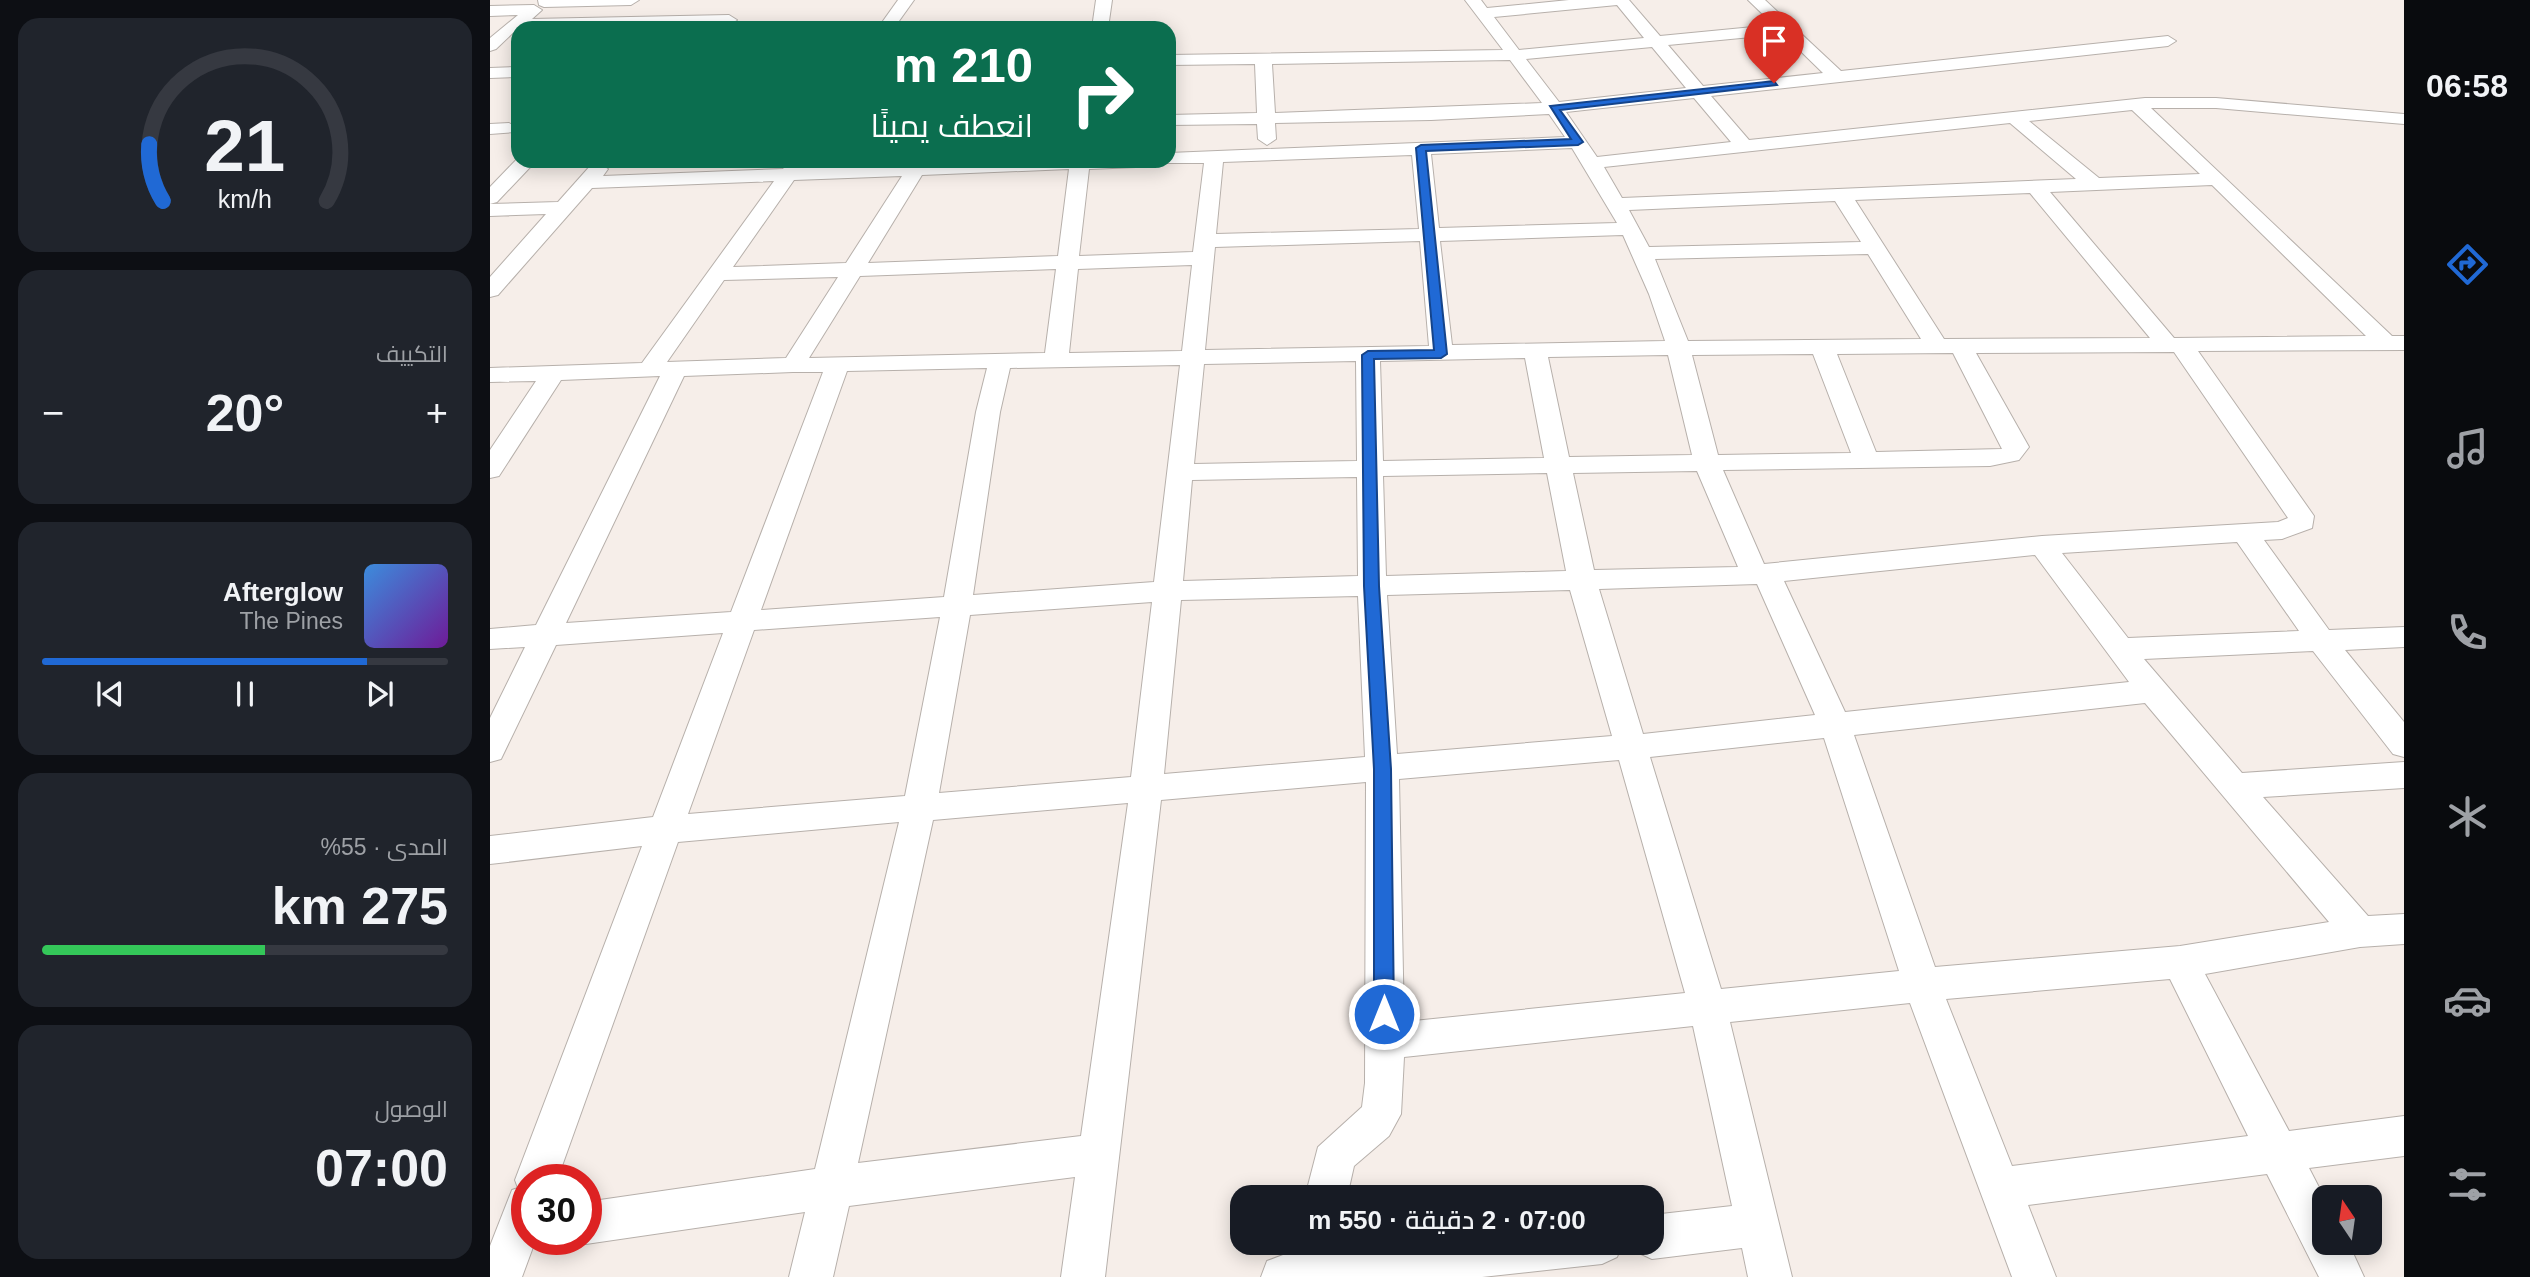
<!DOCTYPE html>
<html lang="ar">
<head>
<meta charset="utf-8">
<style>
  :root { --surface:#171b24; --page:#20242c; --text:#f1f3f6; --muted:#9ea1a6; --line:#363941; --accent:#2069d5 }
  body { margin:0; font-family:Helvetica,Cairo,sans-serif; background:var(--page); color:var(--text); direction:rtl; height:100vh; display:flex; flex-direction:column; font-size:26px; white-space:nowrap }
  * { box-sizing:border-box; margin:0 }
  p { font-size:23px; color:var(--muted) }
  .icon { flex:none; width:38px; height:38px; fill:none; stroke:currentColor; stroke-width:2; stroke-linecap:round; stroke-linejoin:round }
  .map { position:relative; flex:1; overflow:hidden; direction:ltr }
  .side { display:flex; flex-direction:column; gap:18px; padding:18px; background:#0d0f14; width:490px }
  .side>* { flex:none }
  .guide { position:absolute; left:21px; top:21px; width:665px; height:147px; border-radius:21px; box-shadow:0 4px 18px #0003; direction:rtl; background:#0b6e4f; color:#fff; overflow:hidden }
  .needle { width:46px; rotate:347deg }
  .tools { position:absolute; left:1822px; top:1185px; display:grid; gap:14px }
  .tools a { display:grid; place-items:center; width:70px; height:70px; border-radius:14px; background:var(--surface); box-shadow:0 4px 18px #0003; font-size:35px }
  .speed { position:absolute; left:21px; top:1164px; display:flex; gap:14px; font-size:35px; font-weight:700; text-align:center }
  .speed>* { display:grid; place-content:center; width:91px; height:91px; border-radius:50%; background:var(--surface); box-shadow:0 4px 18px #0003; line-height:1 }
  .speed .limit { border:10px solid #d22; background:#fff; color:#111 }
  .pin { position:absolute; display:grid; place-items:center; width:60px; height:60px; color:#fff; margin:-72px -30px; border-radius:50% 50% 50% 0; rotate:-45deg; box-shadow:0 0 7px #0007 }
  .pin .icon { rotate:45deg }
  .me { position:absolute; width:77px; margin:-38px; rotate:0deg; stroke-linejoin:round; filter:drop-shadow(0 0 5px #0008) }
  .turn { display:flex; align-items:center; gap:24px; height:147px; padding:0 28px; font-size:32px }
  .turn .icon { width:91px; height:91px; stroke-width:2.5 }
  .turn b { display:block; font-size:49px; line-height:60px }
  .big { font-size:52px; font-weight:600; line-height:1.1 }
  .side .widget { flex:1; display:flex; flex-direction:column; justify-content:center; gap:10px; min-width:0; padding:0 24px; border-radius:21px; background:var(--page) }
  .side .dial { align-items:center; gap:0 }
  .dial svg { height:182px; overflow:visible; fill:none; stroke:var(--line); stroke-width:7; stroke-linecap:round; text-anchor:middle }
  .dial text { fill:var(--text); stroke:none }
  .song { display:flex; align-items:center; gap:21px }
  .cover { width:84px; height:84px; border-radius:10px; background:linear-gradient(135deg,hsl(210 70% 55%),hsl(280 70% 35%)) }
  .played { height:7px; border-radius:4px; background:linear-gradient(90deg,var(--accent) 80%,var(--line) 80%) }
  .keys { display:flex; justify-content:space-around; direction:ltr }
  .heat { display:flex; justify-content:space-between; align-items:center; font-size:38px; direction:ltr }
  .charge { height:10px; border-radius:5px; background:linear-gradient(90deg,#34c759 55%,var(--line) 0) }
  .trip { position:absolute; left:740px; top:1185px; width:434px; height:70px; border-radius:21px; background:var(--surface); box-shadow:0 4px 18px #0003; font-weight:600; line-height:70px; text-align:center; direction:rtl }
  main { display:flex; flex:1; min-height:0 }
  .dock { display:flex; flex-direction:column; width:126px; justify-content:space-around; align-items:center; background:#090b0e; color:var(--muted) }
  .dock .icon { width:49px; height:49px }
  .dock .on { color:var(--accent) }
  .dock b { font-size:32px; color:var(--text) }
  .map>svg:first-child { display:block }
</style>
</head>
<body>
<main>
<nav class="dock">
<b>06:58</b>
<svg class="icon on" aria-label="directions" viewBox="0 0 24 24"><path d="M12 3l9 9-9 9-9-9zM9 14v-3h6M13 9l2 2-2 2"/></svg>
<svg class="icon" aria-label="music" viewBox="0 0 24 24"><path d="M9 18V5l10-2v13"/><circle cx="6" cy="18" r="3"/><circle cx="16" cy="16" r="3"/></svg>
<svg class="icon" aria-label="phone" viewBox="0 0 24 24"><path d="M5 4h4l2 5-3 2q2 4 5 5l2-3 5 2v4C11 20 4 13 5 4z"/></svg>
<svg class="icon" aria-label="climate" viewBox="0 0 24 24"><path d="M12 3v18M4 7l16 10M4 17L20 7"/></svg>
<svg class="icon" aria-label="car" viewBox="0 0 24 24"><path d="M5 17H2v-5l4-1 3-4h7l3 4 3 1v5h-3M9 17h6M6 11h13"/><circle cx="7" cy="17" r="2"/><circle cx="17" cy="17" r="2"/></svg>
<svg class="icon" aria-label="filters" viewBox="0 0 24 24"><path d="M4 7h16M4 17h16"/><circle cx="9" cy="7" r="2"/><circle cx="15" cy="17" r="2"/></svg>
</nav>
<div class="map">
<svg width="1914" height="1277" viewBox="0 0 1914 1277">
  <rect width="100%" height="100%" fill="#f6eee9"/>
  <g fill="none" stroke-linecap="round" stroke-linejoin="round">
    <defs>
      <g id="minor">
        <path d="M48,0H149L141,5L54,7L49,5Z"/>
        <path d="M408,0H424L404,28H388Z"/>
        <path d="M606,0H622L618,28H602Z"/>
        <path d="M975,0H991L997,8L1079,0H1139L1170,36L1284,25L1258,0H1275L1351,71L1678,36L1686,41L1678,46L1221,96L1259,140L1655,98H1726L1914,114V124L1726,108H1661L1902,336H1914V350L1708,351L1824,516L1822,528L1792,539L1774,540L1839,630L1914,627V647L1855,650L1914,722V757L1903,754L1823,651L1654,659L1752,773L1914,762V788L1773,797L1878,916L1914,914V944L1870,947L1715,974L1799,1131L1914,1116V1156L1819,1168L1834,1197V1242H1858L1874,1277H1829L1777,1174L1538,1205L1566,1277H1522L1420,1003L1240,1022L1302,1277H1258L1252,1248L1162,1259L1147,1252L1143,1242H1162V1215L1242,1206L1203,1026L914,1057L911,1114L899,1136L864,1166L857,1197H815L828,1147L872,1107L875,1083L876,782L671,800L615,1277H571L585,1177L359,1206L343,1277H299L315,1212L96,1244L83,1239H96V1202L325,1169L409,822L188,842L67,1180H37V1239H46L32,1277H0V1246L22,1190L28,1188L25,1180L152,846L0,864V836L163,817L233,633L66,645L11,759L0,762V718L35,647L0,649V629L46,625L170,376L71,380L9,476L0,478V450L46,381L0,382V368L152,363L284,181L102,188L8,295L0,297V277L56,214L0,216V204L68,202L101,165L108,163L118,169L113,176L293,169L299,161H313V168L420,164L421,161H656L646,167L599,169L589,256L703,252L714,163H672L671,161H679V153L1075,137L1059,114L941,120L785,123L786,139L777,145L768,139L767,124L679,125V115L767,113L765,64L679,65V55L1013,50ZM1127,5L1154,38L1029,50L1004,17ZM1293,34L1333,73L1213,86L1178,45ZM1162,47L1196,88L1069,102L1036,59ZM1020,60L1052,103L785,113L782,64ZM1204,98L1241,142L1107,157L1076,112ZM1642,110L1710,174L1609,178L1539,121ZM1520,123L1586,179L1132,198L1114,167ZM1082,148L1127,223L949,228L941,154ZM922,155L929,229L726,234L733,162ZM579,169L568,256L378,263L432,175ZM412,176L356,263L243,267L304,180ZM1722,185L1876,336L1684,338L1560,192ZM1540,193L1660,338L1454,339L1365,200ZM1345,201L1371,242L1159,247L1139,210ZM1133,235L1159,294L1175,341L962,345L950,241ZM930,241L939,346L715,350L725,247ZM1378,254L1431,339L1198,341L1165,259ZM702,265L692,351L579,353L588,269ZM566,269L555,353L319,358L370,276ZM348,277L296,358L177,362L234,280ZM1684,352L1798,518L1788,522L1552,536L1274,564L1233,470L1500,466L1529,460L1539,447L1486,353ZM1463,353L1512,449L1386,452L1347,354ZM1323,354L1361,453L1228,455L1202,355ZM1178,355L1202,455L1079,457L1058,357ZM1035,358L1054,458L893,461L890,361ZM866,361L867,461L704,464L714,364ZM690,365L664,582L483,595L510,412L520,368ZM497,368L486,412L454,597L271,610L357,371ZM303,372H333L241,612L76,623L194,376ZM1207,471L1248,567L1104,570L1083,473ZM1057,473L1076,571L896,576L893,476ZM867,477L868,576L693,581L702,480ZM1747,542L1809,631L1638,638L1572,553ZM1545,555L1639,682L1355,712L1294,581ZM1267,584L1325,715L1153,734L1109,589ZM1080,590L1122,736L907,754L897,595ZM868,596L875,757L674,774L691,600ZM662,602L641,777L449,793L480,615ZM450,617L415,796L198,814L264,630ZM1655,703L1839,922L1690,946L1445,967L1364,735ZM1334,738L1409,971L1231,989L1160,757ZM1129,760L1195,993L914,1022L909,779ZM638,803L591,1136L368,1163L443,820ZM1680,979L1758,1136L1522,1166L1456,999Z"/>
        <path d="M44,5L52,10L42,19L239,15L247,20L239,25L28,28L6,49L0,51V38L28,15L0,16V6Z"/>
        <path d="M28,67V77L0,78V68Z"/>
        <path d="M19,123L28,128L25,132L0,134V124Z"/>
        <path d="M28,158V161H46L7,202L0,204V187Z"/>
        <path d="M814,1242H858V1248L908,1242H1133L1127,1257L1112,1264L992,1277H771L777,1261L793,1255L814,1253Z"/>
      </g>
    </defs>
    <use href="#minor" stroke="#b7b0ab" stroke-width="2"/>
    <use href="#minor" fill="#fff" fill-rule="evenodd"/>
  </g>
  <path fill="#2069d5" stroke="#15448a" stroke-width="2" d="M1284,81L1287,85L1070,110L1093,142L1088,145L936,151L957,354L951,358L884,359L889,586L901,769L904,1014L901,1021L894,1024L887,1021L884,1014V769L874,586L872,355L878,351L944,350L926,148L931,145L1081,139L1060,106Z"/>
</svg>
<div class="tools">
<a><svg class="needle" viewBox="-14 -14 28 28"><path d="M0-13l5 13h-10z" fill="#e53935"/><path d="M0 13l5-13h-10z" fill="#9ea1a6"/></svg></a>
</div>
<div class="speed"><div class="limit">30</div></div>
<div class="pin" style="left:1284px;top:83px;background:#d93025"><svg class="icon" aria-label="arrive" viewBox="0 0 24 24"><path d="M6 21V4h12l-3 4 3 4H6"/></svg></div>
<svg class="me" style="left:894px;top:1014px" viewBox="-20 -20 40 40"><circle r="17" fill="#2069d5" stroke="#fff" stroke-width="3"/><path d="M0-11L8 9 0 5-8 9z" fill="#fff"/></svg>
<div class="trip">07:00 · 2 دقيقة · 550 m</div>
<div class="guide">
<div class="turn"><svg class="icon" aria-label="right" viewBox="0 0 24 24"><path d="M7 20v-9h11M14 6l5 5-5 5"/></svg><div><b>210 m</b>انعطف يمينًا</div></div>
</div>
</div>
<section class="side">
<div class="widget dial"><svg viewBox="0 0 100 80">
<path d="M14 69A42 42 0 1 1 86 69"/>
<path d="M14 69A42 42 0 0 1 8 44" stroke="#2069d5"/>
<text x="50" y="56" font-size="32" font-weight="700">21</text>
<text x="50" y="72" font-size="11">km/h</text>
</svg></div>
<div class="widget"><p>التكييف</p>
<div class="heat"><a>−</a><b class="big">20°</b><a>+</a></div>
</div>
<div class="widget">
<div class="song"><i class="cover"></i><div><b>Afterglow</b><p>The Pines</p></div></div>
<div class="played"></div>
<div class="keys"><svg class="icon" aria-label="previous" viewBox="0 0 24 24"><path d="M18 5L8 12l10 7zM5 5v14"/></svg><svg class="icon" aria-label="pause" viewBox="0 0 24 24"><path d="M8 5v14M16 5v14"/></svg><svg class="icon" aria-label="next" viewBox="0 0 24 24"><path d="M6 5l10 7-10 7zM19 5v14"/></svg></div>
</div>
<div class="widget"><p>المدى · 55%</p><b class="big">275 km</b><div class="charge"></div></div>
<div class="widget"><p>الوصول</p><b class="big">07:00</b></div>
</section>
</main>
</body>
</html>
